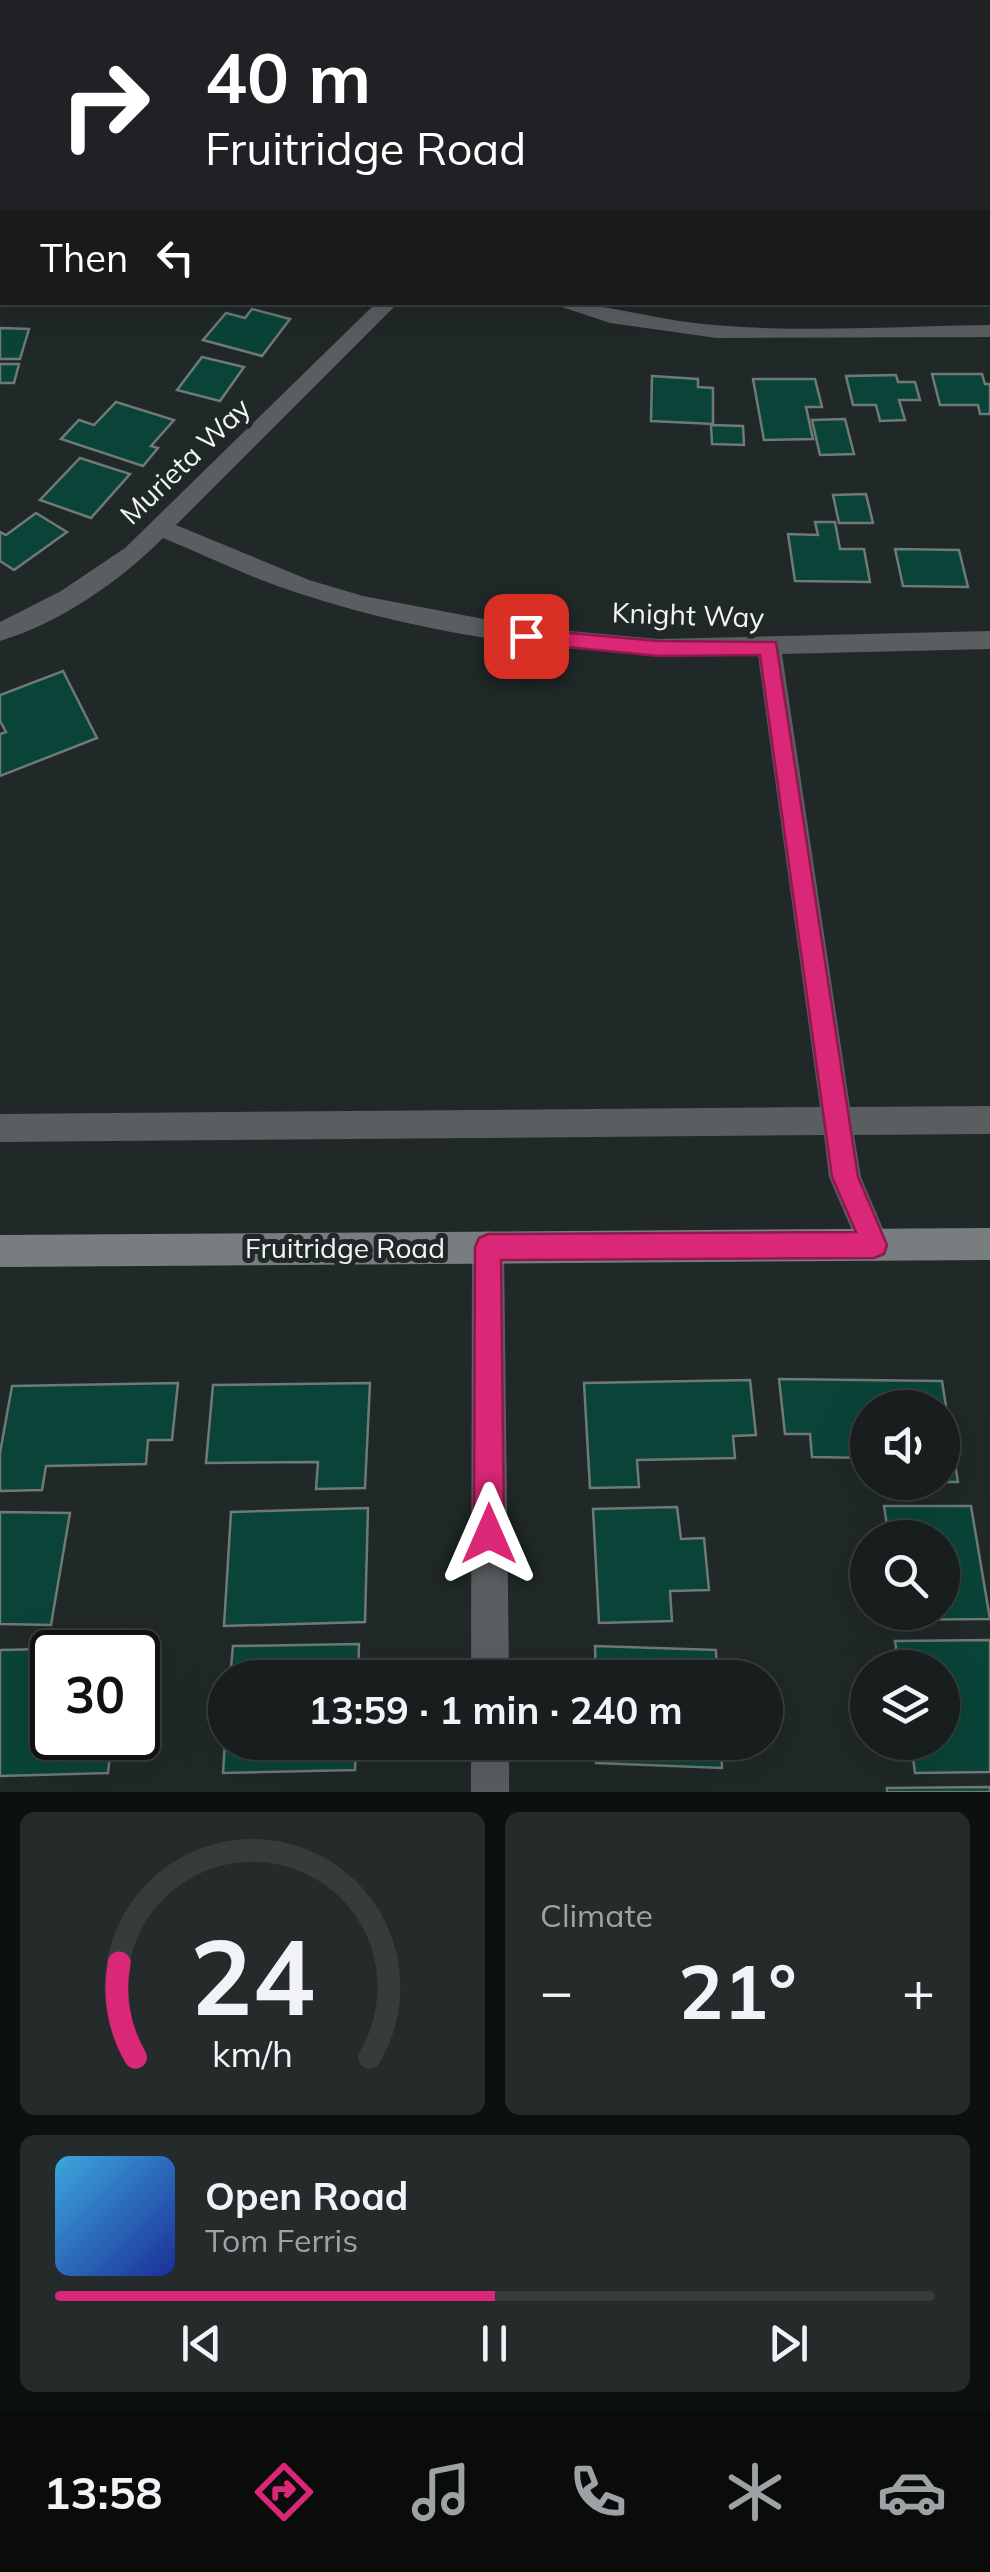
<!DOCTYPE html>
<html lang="en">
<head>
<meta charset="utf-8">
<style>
  :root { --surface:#181e1e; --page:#252b2b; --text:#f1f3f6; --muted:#9fa2a4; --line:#363c3c; --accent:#db2777 }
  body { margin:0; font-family:Mulish,sans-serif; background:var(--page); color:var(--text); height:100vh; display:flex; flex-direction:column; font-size:38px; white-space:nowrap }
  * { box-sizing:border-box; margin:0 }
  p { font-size:32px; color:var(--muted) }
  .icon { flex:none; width:55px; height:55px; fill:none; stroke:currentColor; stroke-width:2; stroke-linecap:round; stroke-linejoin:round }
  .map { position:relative; height:1792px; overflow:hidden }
  .side { display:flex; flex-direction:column; gap:20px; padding:20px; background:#0d1010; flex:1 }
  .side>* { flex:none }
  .banner { position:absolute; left:0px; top:0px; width:990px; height:305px; box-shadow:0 10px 40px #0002,0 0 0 2px var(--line); background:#202124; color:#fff; overflow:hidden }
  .fabs { position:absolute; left:850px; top:1390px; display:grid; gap:20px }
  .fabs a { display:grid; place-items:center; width:110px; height:110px; border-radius:50%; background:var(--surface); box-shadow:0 10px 40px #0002,0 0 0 2px var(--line); font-size:50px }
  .speed { position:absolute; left:30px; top:1630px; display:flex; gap:20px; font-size:50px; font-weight:700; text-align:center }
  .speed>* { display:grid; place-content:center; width:130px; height:130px; border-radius:50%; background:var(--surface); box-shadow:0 10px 40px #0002,0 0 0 2px var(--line); line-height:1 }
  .speed .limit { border:5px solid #111; border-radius:15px; background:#fff; color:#111 }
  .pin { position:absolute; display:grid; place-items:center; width:85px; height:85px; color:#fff; margin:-42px; border-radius:20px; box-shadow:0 5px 15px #0006 }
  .me { position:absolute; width:110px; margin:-55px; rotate:0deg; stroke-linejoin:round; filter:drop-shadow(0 0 8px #0008) }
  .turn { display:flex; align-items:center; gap:35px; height:210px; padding:0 40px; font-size:45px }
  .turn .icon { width:130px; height:130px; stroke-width:2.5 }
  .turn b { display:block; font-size:70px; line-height:85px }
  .then { display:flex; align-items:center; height:95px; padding:0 40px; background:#0003; gap:20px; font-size:38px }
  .big { font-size:75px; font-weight:700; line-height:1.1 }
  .side .widget { flex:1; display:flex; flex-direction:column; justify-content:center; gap:15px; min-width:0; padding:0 35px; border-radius:15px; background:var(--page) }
  .side .dial { align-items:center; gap:0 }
  .dial svg { height:260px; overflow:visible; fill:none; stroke:var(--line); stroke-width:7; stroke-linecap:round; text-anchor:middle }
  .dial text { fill:var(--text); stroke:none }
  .song { display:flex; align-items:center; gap:30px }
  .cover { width:120px; height:120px; border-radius:15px; background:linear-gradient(135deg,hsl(200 70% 55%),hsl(230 70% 35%)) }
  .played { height:10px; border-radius:5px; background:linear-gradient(90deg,var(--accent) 50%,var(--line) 50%) }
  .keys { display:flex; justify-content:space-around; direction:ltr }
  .heat { display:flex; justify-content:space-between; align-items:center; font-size:55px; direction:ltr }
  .side .tiles { flex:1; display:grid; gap:20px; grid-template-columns:1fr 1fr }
  .widget:last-child { grid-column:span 2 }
  .trip { position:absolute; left:208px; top:1660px; width:575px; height:100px; border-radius:50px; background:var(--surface); box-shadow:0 10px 40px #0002,0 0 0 2px var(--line); font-weight:700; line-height:100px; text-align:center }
  .dock { display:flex; height:160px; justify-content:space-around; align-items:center; background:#0a0c0c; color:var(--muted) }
  .dock .icon { width:70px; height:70px }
  .dock .on { color:var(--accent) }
  .dock b { font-size:45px; color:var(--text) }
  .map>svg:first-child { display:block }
</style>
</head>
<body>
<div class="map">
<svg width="990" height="1792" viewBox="0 0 990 1792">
  <rect width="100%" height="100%" fill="#202828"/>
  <g fill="#0a4438" stroke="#717976" stroke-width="2.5">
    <path d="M252,309L290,319L262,356L203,340L226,313L245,318Z"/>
    <path d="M0,328L29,329L20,359H0Z"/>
    <path d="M202,357L244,367L220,401L177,390Z"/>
    <path d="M0,364H19L14,383H0Z"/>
    <path d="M932,374H982L985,384H990V414H980L978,405H940Z"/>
    <path d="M896,375L898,382H915L920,400H899L905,420L880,421L876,405H853L846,376Z"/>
    <path d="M652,376L698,379V387L713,388V424L651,421Z"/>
    <path d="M753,379H815L822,407H806L813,439L764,440Z"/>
    <path d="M116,402L174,420L151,446L158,448L143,466L61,439L79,420L94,425Z"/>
    <path d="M845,419L854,454L820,455L812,420Z"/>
    <path d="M711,425L743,426L744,445L712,444Z"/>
    <path d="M80,458L130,474L91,518L40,500Z"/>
    <path d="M866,494L873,523H839L833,495Z"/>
    <path d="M36,513L67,532L14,570L0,561V532L6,535Z"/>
    <path d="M815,522H835L840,549H864L870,582L795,581L788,534L818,535Z"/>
    <path d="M895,549L959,550L968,587L903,586Z"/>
    <path d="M63,671L97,738L0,776V734L6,732L0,721V695Z"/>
    <path d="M779,1379L942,1381L958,1482H942V1408H868V1458L812,1457L810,1434H785Z"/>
    <path d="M750,1380L756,1435L733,1436L735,1458L637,1460L639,1487L590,1488L584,1383Z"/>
    <path d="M178,1383L172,1440H148L146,1464L46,1466L42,1490L0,1491V1453L12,1386Z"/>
    <path d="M370,1383L365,1488L316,1489L318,1462L206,1463L213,1385Z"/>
    <path d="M884,1506H971L990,1619L877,1620L876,1612H942V1538H889Z"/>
    <path d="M677,1507L681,1539L704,1538L709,1590L670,1591L672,1621L599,1623L593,1509Z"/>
    <path d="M368,1508L365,1622L224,1626L231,1512Z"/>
    <path d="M0,1512L70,1513L51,1625L0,1624Z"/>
    <path d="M990,1640V1772L915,1773L911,1742H942V1668H899L895,1641Z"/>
    <path d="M359,1644L358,1678H230L233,1646Z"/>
    <path d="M595,1646L716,1650L717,1678H596Z"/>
    <path d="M87,1648V1652H52V1738H112L108,1773L0,1776V1650Z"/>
    <path d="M225,1742H356L355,1770L223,1773Z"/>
    <path d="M596,1742H721L722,1768L596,1763Z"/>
    <path d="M990,1787V1792H887V1788Z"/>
  </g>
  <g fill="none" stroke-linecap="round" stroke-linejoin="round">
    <g fill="#5b5e60" fill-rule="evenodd">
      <rect x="298" y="0" width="16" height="2"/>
      <rect x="988" y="104" width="2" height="10"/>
      <path d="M377,302H399L176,525L309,580L363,596L526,627L658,639L990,631V649L782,654L850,1107L990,1106V1134L854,1135L861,1177L890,1245L885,1256L874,1261L863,1256L829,1177L824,1135L0,1142V1114L820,1107L758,655C603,658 446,642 298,593C252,579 208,556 163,538C119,582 60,623 0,641V622L61,591L125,548Z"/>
      <path d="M547,302C603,302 658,321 714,325C805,333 898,326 990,325V337L717,338L610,323Z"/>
      <path d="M488,1231L499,1236L504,1247L509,1678H471L472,1247L477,1236Z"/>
      <rect x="471" y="1742" width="38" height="50"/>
    </g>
    <path fill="#787e80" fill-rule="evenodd" d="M990,1228V1260L0,1267V1235Z"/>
  </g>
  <path fill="#db2777" stroke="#8e194d" stroke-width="2.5" d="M526,629L658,641L776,642L858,1177L887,1245L884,1254L874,1258L501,1260L504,1534L500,1544L489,1548L479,1544L474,1534L475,1247L479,1238L488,1234L856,1232L832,1177L760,655L658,656L526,643L517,636Z"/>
  <g text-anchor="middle" stroke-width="10" stroke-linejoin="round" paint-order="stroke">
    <g font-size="28" fill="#f1f6f6" stroke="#202828">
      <text transform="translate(185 461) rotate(-44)" y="10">Murieta Way</text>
      <text transform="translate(688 615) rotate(2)" y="10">Knight Way</text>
      <text x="345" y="1258">Fruitridge Road</text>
    </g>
  </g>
</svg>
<div class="fabs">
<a><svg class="icon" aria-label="sound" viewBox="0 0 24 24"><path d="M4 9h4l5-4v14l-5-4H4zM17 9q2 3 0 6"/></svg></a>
<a><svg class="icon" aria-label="search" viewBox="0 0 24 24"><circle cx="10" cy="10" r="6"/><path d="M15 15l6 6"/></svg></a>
<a><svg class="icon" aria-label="layers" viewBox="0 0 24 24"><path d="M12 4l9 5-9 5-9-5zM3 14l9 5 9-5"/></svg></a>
</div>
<div class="speed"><div class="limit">30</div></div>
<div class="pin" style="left:526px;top:636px;background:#d93025"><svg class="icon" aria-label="arrive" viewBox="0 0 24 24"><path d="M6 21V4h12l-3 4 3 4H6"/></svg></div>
<svg class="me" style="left:489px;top:1534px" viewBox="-20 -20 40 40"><path d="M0-17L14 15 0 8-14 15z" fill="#db2777" stroke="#fff" stroke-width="4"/></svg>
<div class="trip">13:59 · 1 min · 240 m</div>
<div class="banner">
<div class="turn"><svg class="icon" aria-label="right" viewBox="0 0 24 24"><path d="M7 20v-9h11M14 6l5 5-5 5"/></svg><div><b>40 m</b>Fruitridge Road</div></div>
<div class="then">Then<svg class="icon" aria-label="left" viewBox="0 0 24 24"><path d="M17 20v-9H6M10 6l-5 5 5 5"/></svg></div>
</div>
</div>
<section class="side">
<div class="tiles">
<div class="widget dial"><svg viewBox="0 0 100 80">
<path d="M14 69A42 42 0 1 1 86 69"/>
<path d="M14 69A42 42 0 0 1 9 40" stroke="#db2777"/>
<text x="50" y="56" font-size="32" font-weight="700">24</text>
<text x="50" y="72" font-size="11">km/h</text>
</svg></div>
<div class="widget"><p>Climate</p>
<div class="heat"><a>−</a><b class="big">21°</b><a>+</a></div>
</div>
<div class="widget">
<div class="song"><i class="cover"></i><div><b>Open Road</b><p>Tom Ferris</p></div></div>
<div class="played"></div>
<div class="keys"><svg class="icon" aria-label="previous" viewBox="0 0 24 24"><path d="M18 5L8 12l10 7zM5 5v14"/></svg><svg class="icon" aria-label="pause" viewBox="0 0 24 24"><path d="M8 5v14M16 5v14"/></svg><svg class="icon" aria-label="next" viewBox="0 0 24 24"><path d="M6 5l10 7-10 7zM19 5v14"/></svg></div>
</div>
</div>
</section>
<nav class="dock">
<b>13:58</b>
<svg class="icon on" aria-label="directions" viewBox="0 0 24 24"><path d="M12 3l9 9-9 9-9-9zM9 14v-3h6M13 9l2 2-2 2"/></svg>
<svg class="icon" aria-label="music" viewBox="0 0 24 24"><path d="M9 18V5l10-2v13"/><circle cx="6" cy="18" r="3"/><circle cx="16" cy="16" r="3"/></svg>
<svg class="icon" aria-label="phone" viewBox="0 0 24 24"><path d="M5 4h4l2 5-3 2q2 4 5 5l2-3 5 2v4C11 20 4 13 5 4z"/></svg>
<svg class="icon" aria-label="climate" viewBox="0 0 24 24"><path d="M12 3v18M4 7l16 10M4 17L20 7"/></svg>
<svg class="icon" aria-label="car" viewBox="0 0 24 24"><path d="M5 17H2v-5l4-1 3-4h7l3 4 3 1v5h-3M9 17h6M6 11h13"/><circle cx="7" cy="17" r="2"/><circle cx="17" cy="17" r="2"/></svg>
</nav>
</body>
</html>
